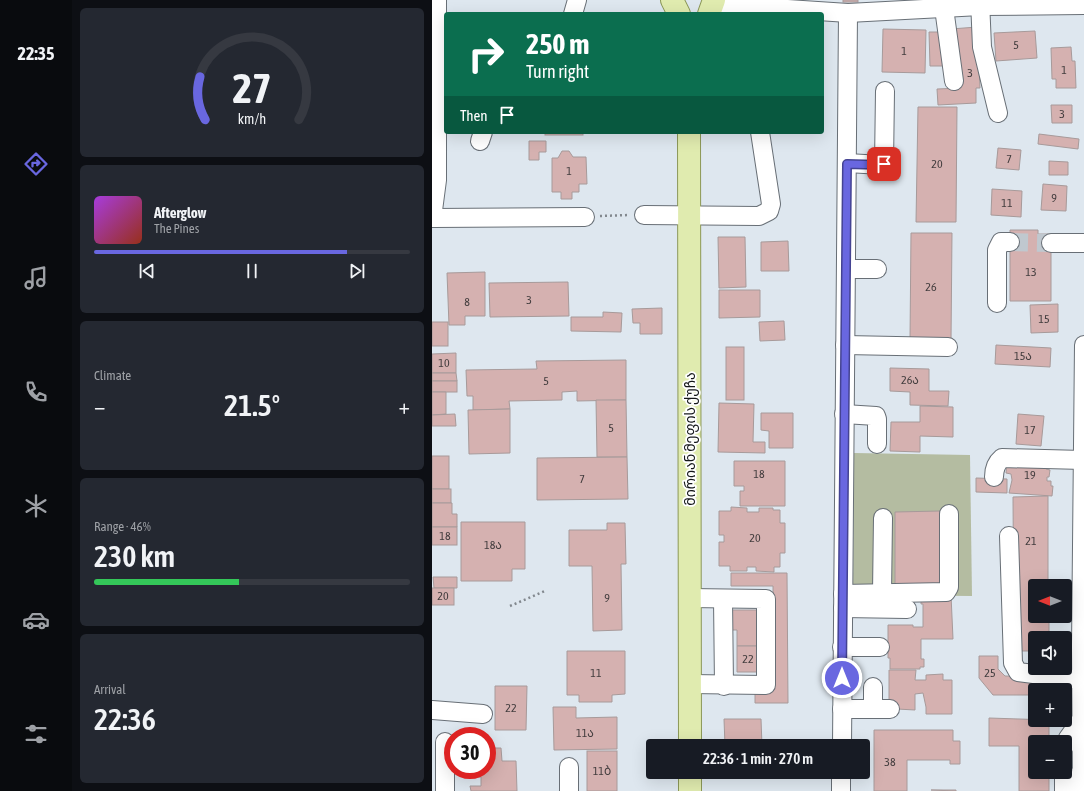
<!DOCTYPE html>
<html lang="en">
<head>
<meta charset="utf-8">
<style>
  :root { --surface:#171b24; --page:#242831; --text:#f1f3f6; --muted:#9ea1a6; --line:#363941; --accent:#6967e0 }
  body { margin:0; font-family:"Asap Condensed","Noto Sans Georgian",sans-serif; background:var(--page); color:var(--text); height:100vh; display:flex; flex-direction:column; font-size:15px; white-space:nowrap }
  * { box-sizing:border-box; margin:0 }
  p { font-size:13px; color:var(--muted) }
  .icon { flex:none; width:22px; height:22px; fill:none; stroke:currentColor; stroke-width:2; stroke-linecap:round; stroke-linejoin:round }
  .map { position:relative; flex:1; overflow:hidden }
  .panel { display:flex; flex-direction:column; gap:8px; padding:8px; background:#0d0f14; width:360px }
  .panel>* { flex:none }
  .top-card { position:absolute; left:12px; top:12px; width:380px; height:122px; border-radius:4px; box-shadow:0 4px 16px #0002; background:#0b6e4f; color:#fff; overflow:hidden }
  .needle { width:26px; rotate:270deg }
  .fabs { position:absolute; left:596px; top:579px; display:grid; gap:8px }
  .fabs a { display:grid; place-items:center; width:44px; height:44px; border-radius:4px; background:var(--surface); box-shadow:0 4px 16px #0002; font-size:20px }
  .speed { position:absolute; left:12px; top:727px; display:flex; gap:8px; font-size:20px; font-weight:700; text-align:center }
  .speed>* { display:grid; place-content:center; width:52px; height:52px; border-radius:50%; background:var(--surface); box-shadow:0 4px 16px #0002; line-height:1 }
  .speed .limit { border:6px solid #d22; background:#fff; color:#111 }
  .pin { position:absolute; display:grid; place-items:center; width:34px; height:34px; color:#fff; margin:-17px; border-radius:8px; box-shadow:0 2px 6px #0006 }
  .me { position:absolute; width:44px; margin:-22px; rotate:0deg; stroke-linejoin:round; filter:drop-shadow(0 0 3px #0008) }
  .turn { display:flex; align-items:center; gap:14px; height:84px; padding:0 16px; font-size:18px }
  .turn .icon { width:52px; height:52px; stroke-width:2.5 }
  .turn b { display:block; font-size:28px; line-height:34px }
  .then { display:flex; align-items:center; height:38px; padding:0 16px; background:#0003; gap:8px; font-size:15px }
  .big { font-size:30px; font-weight:600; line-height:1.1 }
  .panel .tile { flex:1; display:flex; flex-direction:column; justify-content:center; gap:6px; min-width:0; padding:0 14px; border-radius:6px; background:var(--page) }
  .panel .dial { align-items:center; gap:0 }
  .dial svg { height:104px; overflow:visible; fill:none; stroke:var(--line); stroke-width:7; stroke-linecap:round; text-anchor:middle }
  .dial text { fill:var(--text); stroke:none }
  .song { display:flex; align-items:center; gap:12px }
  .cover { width:48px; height:48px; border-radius:6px; background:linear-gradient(135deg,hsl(280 70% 55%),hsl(10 70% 35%)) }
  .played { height:4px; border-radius:2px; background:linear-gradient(90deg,var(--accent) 80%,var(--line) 80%) }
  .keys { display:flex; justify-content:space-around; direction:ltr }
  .heat { display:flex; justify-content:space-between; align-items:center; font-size:22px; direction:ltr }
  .charge { height:6px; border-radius:3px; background:linear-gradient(90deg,#34c759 46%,var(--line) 0) }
  .trip { position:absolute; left:214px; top:739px; width:224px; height:40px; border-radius:4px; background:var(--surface); box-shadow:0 4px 16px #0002; font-weight:600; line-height:40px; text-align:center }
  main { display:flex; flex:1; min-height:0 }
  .tab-bar { display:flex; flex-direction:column; width:72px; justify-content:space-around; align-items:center; background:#090b0e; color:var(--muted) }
  .tab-bar .icon { width:28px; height:28px }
  .tab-bar .selected { color:var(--accent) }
  .tab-bar b { font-size:18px; color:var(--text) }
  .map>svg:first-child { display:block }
</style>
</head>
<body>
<main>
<nav class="tab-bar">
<b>22:35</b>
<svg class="icon selected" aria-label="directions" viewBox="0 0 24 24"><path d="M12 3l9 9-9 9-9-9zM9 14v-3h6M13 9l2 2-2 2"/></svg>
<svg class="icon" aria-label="music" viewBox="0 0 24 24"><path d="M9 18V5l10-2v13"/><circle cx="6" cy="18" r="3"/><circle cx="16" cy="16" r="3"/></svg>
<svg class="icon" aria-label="phone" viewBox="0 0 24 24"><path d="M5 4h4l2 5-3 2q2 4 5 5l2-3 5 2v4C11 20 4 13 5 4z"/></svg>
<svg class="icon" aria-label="climate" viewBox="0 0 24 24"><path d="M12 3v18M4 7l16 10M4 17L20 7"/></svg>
<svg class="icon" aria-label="car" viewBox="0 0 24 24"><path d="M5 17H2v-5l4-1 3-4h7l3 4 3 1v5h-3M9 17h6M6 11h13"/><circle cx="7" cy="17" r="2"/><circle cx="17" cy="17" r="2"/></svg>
<svg class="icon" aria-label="filters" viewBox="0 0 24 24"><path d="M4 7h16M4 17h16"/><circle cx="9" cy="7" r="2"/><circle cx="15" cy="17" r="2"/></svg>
</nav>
<section class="panel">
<div class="tile dial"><svg viewBox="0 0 100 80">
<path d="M14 69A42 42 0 1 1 86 69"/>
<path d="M14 69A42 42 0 0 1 10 36" stroke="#6967e0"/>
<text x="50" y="56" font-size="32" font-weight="700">27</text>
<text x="50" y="72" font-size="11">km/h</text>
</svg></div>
<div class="tile">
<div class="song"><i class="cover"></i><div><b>Afterglow</b><p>The Pines</p></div></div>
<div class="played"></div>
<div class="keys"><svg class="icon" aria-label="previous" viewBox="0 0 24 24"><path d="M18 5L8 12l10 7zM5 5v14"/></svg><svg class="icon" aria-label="pause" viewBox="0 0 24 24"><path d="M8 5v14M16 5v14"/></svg><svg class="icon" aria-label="next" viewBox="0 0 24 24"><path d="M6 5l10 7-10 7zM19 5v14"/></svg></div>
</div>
<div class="tile"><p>Climate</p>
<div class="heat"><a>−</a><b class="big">21.5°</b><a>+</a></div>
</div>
<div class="tile"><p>Range · 46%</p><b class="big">230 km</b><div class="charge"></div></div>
<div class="tile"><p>Arrival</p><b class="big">22:36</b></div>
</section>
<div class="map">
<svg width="652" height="791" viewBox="0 0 652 791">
  <rect width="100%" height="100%" fill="#dee7ef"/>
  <path fill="#b4bca1" d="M422,453L538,455L540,596L421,595Z"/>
  <g fill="#d5b1b0" stroke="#a79a9a">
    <rect x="411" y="0" width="15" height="2"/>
    <path d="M545,27L548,88H544V103L506,105L505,89L529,88L528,58H520L519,29Z"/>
    <path d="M451,29L494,30L493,73L450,72Z"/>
    <path d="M603,31L605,58L564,61L562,33Z"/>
    <path d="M497,32H511L512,66H498Z"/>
    <path d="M639,47L640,61H643L644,88H624V79H620L619,48Z"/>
    <path d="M619,105H640V123H620Z"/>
    <path d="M486,107H525L524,222H484Z"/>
    <rect x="113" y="132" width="38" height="3"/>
    <path d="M607,134L647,139L646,149L606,144Z"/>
    <path d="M97,141H114V152H107V160H97Z"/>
    <path d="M566,148L589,150L587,170L564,168Z"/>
    <path d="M130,151H137L141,157H154L155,184H147V192H140V199H129V192H120V158H126Z"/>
    <path d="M617,161L636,162V175H617Z"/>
    <path d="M611,184L635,186L634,211L609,210Z"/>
    <path d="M560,189L590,191L589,217L559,215Z"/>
    <path d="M578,230H606V234H619V301H578Z"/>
    <path d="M479,233H520L519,341L478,340Z"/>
    <path d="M286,237H313L314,287L287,288Z"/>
    <path d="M356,241L357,271H329V242Z"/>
    <path d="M53,272V316H33V325H17L15,273Z"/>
    <path d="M136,282L137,316L58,317L57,283Z"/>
    <path d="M287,290H328V317L287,318Z"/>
    <path d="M626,304V332L599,333L598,305Z"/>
    <path d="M230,308V334H208V323H201L200,309Z"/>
    <path d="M171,312L190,313L189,332L139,331V317H171Z"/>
    <path d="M352,321L353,340L328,341L327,322Z"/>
    <rect x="0" y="322" width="16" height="24"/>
    <path d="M564,345L619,348L618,367L563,364Z"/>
    <rect x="294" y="347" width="18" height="53"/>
    <path d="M24,353V373H0V354Z"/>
    <path d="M194,360V400L145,401V391L130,392V400L77,401L78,409L41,410V396H35L34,370L105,369L104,361Z"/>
    <path d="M458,368L497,369V391H517L516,406L478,405V392L458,391Z"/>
    <path d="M0,373H24L25,381H0Z"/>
    <rect x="0" y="381" width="25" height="11"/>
    <path d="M0,392H14V414L0,415Z"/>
    <path d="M164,400H194L195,457H165Z"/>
    <path d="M287,403L322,404L321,442H333V453L286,452Z"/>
    <path d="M488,406L521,407V437L488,436V452L458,451L459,422H488Z"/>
    <path d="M78,409V453L37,454L36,410Z"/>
    <path d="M329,413H361V448H337V431L329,430Z"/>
    <path d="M23,414L24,426H0V415Z"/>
    <path d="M586,414L612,416L609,446L584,444Z"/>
    <rect x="0" y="456" width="17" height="33"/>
    <path d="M615,456L614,469L618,470L617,477H615V481H619V486H621L620,496L577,493L580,480L579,474L574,473L575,463Z"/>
    <path d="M195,457L196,499L105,500V458Z"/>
    <path d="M302,461H353V506H308V491H312V486H302Z"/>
    <path d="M544,478L575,479V493L544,492Z"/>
    <rect x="0" y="489" width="19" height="14"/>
    <path d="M616,496V586H603V616H617V638H603V651H582L581,497Z"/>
    <path d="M0,503H20V514H25V527H0Z"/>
    <path d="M299,507L315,508V512H327V508H341V510H348V523H353V553H348V567H342V572L324,571V567H315V571H298V566H287V542H292V535H287V511H299Z"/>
    <path d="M508,511L509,591H463V512Z"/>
    <path d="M29,522H93V569H80V581H29Z"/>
    <path d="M175,523H193L194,564H189L190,630L161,631L160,566H137V530H175Z"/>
    <rect x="0" y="527" width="25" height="18"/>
    <path d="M299,573H355L356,703H323V690H342L341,586H299Z"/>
    <path d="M1,577H25V588H2Z"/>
    <rect x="0" y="588" width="22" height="17"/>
    <path d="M519,595L521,639H489V659H492V667H488V669H458V658H456V625H481V627H491V604H489V599Z"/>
    <path d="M300,610H326V646H305V630H300Z"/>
    <path d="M305,646H326L327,672H305Z"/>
    <path d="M135,651H193V694L180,695V702H147V695H135Z"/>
    <path d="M547,656H566V669L573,676L617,677V690H603V695H561L547,678Z"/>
    <path d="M457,670H484L483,680H494V675L511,674V680H520V714H494V707L491,693L483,694V710L465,709L457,705Z"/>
    <path d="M63,686H95L94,730H63Z"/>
    <path d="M121,707H144V718L185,717V749L122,750Z"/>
    <path d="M557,718L617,720V742H603V772H617V791H587V746H557Z"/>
    <path d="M292,719H329L330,746H293Z"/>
    <path d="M442,730H521V741H528V764H518V760H475V791H442Z"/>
    <path d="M55,748H69L70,761H84L85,791H39L38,786H49V777H38V770H55Z"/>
    <rect x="155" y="751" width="30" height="40"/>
    <path d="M499,790H524V791Z"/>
  </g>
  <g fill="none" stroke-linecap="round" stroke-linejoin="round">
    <path stroke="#c0c8cf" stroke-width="18" stroke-dasharray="18 9" stroke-linecap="butt" d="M578,242L619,243"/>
    <defs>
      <g id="minor">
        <path d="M548,0L550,47L566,113"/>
        <path d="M280,4L416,13L548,6L652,5"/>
        <path d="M512,8L522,81"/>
        <path d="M141,14L145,0"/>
        <path d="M48,141L51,132"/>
        <path d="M415,163L450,165L452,164L453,91"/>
        <path d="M212,215L327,216L337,211L339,204L328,132"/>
        <path d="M0,218L5,180V0"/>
        <path d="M1,218L153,217"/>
        <path d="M619,243H652"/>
        <path d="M414,269H445"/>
        <path d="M565,303V250L569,242H578"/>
        <path d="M413,345L516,347"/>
        <path d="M412,414L444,416L445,419V444"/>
        <path d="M562,477C562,469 564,463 570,458L651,460"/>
        <path d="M577,536L581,663L586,672L649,680"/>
        <path d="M450,593L451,518"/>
        <path d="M411,594L514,592L517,587V514"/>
        <path d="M258,598L334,599V685L258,684"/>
        <path d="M291,599L292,686"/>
        <path d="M411,608L475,609"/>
        <path d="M410,647H448"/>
        <path d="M441,687V709"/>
        <path d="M410,709H458"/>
        <path d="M0,710L51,714"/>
        <path d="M13,742V791"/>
        <path d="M410,746L416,13"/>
        <path d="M633,746L636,738L649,720"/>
        <path d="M137,767V791"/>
        <path d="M409,791V772"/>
        <path d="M632,791V772"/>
        <path d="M650,791L649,646L652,345"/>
      </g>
      <g id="major">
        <path d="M240,0L247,14"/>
        <path d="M277,14L282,0"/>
        <path d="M257,132L258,746"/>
        <path d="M258,772V791"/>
      </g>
    </defs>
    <use href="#minor" stroke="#686f76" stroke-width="20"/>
    <use href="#major" stroke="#8c9858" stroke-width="24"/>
    <g stroke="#82888e" stroke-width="2.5" stroke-dasharray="2 3" stroke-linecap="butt">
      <path d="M168,216L197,215"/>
      <path d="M78,606L113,591"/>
    </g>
    <use href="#minor" stroke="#fff" stroke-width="18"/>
    <use href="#major" stroke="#e0ebaf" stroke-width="22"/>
  </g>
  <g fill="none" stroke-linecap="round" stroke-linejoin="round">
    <defs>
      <path id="route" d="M410,678L415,164L450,165L452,164"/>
    </defs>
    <use href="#route" stroke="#444392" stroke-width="10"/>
    <use href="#route" stroke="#6967e0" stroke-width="7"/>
  </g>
  <g text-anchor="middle" stroke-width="3.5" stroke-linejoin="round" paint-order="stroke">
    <g font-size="12" fill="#443e3f">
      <text x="584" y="49">5</text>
      <text x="472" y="55">1</text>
      <text x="632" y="74">1</text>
      <text x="538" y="77">3</text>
      <text x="630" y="118">3</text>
      <text x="577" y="163">7</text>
      <text x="505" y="168">20</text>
      <text x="137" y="175">1</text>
      <text x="622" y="202">9</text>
      <text x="575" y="207">11</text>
      <text x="599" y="276">13</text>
      <text x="499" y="291">26</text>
      <text x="97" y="304">3</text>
      <text x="35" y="306">8</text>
      <text x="612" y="323">15</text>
      <text x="591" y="360">15ა</text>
      <text x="12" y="367">10</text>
      <text x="478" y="384">26ა</text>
      <text x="114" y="385">5</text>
      <text x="179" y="432">5</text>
      <text x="598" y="434">17</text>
      <text x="327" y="478">18</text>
      <text x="598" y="479">19</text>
      <text x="150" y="483">7</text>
      <text x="13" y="540">18</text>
      <text x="323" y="542">20</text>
      <text x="599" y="545">21</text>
      <text x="61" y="549">18ა</text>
      <text x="11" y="600">20</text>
      <text x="175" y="602">9</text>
      <text x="316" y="663">22</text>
      <text x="164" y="677">11</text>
      <text x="558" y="677">25</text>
      <text x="79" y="712">22</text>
      <text x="153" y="737">11ა</text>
      <text x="458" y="766">38</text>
      <text x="170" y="775">11ბ</text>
    </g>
    <g font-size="14" fill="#141719" stroke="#fff">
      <text transform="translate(258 439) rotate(-90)" y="5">მირიან მეფის ქუჩა</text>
    </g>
  </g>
</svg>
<div class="fabs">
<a><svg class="needle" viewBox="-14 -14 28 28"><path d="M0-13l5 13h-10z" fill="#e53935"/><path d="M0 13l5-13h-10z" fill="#9ea1a6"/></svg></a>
<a><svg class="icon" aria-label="sound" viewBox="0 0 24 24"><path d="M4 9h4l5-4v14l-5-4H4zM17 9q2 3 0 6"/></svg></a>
<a>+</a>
<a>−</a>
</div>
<div class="speed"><div class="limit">30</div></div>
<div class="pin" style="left:452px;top:164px;background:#d93025"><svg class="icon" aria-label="arrive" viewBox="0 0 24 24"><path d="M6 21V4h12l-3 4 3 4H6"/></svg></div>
<svg class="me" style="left:410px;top:678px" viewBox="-20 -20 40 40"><circle r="17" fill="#6967e0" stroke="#fff" stroke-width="3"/><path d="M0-11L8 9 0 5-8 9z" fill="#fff"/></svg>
<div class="trip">22:36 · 1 min · 270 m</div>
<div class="top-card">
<div class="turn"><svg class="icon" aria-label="right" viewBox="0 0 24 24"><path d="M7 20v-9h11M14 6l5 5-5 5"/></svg><div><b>250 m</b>Turn right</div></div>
<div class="then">Then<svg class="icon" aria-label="arrive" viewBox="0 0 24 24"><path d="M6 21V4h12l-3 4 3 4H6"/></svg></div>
</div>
</div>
</main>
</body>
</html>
